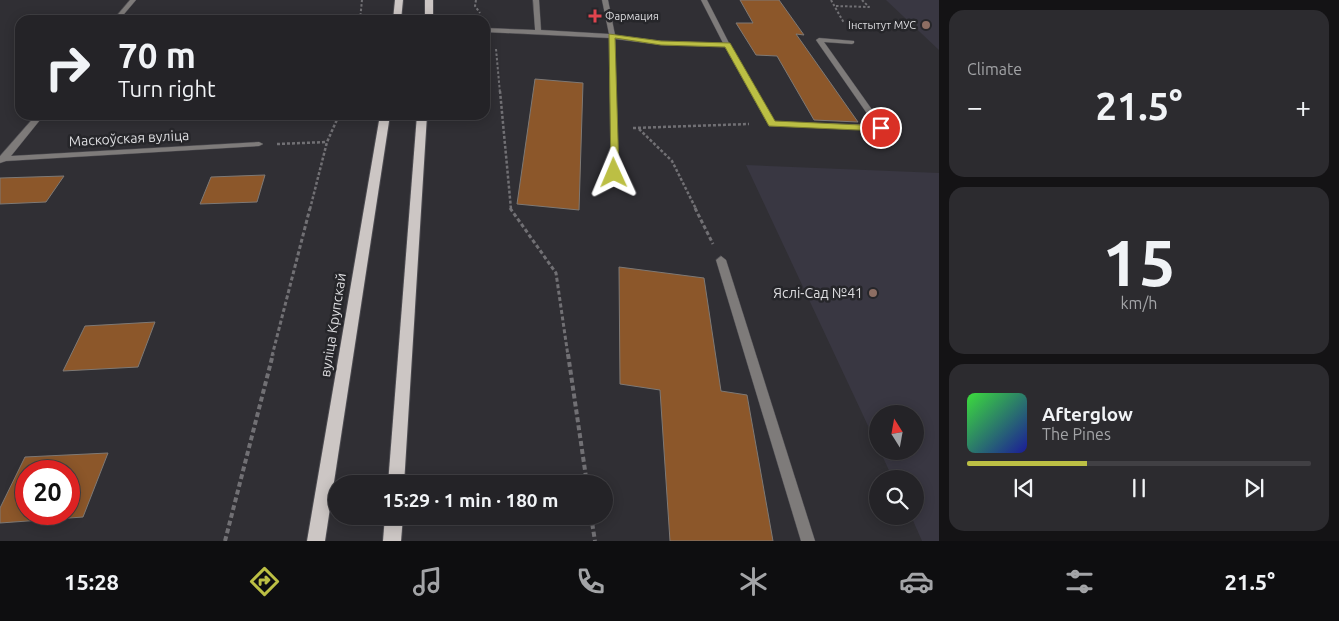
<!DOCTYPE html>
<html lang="en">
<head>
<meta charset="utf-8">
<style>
  :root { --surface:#242327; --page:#2c2b2f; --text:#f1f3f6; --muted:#a3a4a7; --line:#414044; --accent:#bcbf44 }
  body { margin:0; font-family:Ubuntu,sans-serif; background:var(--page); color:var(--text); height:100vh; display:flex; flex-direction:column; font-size:19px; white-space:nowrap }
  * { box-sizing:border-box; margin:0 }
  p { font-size:16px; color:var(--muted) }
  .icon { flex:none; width:28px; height:28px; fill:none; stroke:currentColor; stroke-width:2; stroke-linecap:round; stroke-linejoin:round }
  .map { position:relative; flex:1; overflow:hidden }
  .details { display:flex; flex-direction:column; gap:10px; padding:10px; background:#141315; width:400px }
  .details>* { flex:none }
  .banner { position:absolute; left:15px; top:15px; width:475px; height:105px; border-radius:15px; box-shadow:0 2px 12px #0003,0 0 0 1px var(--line); background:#242327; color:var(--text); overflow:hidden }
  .needle { width:32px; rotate:349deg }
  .fabs { position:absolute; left:869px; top:405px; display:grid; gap:10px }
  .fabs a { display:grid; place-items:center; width:55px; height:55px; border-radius:50%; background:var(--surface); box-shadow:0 2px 12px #0003,0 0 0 1px var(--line); font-size:25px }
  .speed { position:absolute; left:15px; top:460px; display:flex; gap:10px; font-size:25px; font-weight:700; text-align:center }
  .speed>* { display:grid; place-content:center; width:65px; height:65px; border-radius:50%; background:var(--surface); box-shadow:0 2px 12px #0003,0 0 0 1px var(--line); line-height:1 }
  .speed .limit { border:8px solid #d22; background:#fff; color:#111 }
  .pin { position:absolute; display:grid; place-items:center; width:42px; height:42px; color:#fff; margin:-21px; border:2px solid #fff; border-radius:50%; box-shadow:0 1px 5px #0007 }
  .me { position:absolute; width:55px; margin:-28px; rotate:359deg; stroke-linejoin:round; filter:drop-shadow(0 0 4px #0008) }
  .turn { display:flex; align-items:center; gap:18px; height:105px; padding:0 20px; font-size:22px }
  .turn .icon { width:65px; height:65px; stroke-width:2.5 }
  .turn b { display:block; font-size:35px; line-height:42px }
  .big { font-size:38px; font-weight:700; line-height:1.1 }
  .details .card { flex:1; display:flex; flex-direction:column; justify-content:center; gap:8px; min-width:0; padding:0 18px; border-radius:15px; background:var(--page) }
  .details .dial { align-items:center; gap:0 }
  .dial b { font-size:65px; line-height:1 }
  .song { display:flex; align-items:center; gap:15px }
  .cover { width:60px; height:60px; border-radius:8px; background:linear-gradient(135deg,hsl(120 70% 55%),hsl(240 70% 35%)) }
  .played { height:5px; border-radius:2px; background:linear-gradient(90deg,var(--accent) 35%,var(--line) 35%) }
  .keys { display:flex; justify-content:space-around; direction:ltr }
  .heat { display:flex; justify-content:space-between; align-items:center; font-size:28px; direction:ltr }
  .trip { position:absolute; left:328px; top:475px; width:285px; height:50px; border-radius:25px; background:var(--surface); box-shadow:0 2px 12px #0003,0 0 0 1px var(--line); font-weight:700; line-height:50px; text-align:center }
  .tabs { display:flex; height:80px; justify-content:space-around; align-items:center; background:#0e0e10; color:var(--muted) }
  .tabs .icon { width:35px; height:35px }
  .tabs .current { color:var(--accent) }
  .tabs b { font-size:22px; color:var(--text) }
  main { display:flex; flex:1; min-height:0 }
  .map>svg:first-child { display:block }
</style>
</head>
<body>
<main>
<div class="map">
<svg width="939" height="541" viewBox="0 0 939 541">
  <rect width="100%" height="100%" fill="#302f34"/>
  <g fill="#393742">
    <path d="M886,0H939V50Z"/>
    <path d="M746,165L939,173V541H922L911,516H915V479H893L880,451H915V414H878L877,445Z"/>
  </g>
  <g fill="#8c572a" stroke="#7e7975" fill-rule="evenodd">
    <path d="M740,0H779L804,35L796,34L858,122L814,120L777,56L756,55L736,23H753Z"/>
    <path d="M535,79L583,83L579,210L517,204Z"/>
    <path d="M265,175L257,202L200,204L211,177Z"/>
    <path d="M64,176L46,202L0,204V178Z"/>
    <path d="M619,267L704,278L721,391L747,395L773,541H670L660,390L620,384Z"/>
    <path d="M155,322L138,367L63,371L85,326Z"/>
    <path d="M108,453L83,517L0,523V508L25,457ZM26,471H69V514H26Z"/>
  </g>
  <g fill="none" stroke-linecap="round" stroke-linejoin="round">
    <defs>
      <g id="service">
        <path d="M533,0H539L541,30L609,34L602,0H608L615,35L661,41L723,43L701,0H707L730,45L775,122L875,125L816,40L819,38L854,41V43L852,44L824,42L885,128L881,130L769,126L725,47L661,45L615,39L618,173L614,176L611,175L609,38L485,32V28L535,30Z"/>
        <path d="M721,256L726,260L815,541H801L716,260Z"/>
      </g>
      <g id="minor">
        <path d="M130,0H136L119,20H113Z"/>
        <path d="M36,115H44L11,156L259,142L263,144L259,146L6,161L0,163V156Z"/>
      </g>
      <g id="primary">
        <path d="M395,0H403L401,20H393Z"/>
        <rect x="425" y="0" width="8" height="20"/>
        <path d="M380,115H390L325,541H307Z"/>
        <path d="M417,115H427L404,484H388Z"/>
        <path d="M385,516H403L401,541H383Z"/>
      </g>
    </defs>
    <use href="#service" stroke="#4c4b50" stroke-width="1"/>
    <use href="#minor" stroke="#4c4b50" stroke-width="1"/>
    <use href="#primary" stroke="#4c4b50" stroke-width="2"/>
    <g stroke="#717074" stroke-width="2" stroke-dasharray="2.5 2" stroke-linecap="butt">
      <path d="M476,0L475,6L480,13"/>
      <path d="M831,0L844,23"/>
      <path d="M836,6L869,7L862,0"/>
      <path d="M360,20L362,0"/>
      <path d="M496,49L500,93"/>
    </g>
    <g stroke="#717074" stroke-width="2.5" stroke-dasharray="3 2" stroke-linecap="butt">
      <path d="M500,91L511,209"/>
      <path d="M633,128L749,124"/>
      <path d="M639,129L672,161L696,209"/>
      <path d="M277,144L327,142"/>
      <path d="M310,209L327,142L339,115"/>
    </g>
    <g stroke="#717074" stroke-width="3" stroke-dasharray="4 2.5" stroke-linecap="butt">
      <path d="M510,208L556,273L568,356"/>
      <path d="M695,208L713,244"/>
      <path d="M272,356L310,208"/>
    </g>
    <g stroke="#717074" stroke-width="4" stroke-dasharray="5 3" stroke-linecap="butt">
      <path d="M568,354L587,484"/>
      <path d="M591,516L595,541"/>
      <path d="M225,541L273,354"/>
    </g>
    <use href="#service" fill="#7e7b7a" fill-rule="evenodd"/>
    <use href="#minor" fill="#7e7b7a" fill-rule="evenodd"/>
    <use href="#primary" fill="#ccc6c4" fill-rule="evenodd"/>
  </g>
  <path fill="#bcbf44" stroke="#7a7c2c" d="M609,34L661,41L730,43L775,121L881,126L885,128L881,131L769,126L725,47L661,45L615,38L619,173L618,175H611Z"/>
  <path fill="#e0444e" stroke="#26262a" stroke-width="2" d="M592.5 8.5h5v5h5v5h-5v5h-5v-5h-5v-5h5z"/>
  <g fill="#8d6e63" stroke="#26262a" stroke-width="2">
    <circle cx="926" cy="25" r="5"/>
    <circle cx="873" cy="293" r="5"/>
  </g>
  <g text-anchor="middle" stroke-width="5" stroke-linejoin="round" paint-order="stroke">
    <g font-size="11" fill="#dddde0" stroke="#26262a" text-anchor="start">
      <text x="605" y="20">Фармация</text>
      <text x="916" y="29" text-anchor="end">Інстытут МУС</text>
    </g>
    <g font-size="14" fill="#dddde0" stroke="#26262a">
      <text transform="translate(129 138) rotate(-3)" y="5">Маскоўская вуліца</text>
      <text transform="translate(333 325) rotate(-81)" y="5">вуліца Крупскай</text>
    </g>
    <g font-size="14" fill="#dddde0" stroke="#26262a" text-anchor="end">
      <text x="863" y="298">Яслі-Сад №41</text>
    </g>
  </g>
</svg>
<div class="fabs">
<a><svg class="needle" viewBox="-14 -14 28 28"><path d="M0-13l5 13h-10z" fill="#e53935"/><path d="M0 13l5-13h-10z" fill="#a3a4a7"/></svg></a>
<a><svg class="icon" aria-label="search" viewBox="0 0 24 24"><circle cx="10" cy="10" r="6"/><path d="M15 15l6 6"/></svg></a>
</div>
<div class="speed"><div class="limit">20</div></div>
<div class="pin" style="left:881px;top:128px;background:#d93025"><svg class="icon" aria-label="arrive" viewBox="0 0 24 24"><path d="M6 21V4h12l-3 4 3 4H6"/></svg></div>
<svg class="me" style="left:614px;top:173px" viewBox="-20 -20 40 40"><path d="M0-17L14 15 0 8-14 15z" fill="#bcbf44" stroke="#fff" stroke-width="4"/></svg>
<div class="trip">15:29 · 1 min · 180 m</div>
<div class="banner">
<div class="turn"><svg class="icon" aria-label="right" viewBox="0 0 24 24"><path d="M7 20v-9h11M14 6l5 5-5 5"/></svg><div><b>70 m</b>Turn right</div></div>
</div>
</div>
<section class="details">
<div class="card"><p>Climate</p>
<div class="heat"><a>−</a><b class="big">21.5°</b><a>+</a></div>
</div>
<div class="card dial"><b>15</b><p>km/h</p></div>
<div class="card">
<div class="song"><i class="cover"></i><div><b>Afterglow</b><p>The Pines</p></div></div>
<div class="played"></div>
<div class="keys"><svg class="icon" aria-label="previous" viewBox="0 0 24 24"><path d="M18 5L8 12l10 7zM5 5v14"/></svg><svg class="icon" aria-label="pause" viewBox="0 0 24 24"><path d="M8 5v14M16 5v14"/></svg><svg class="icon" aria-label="next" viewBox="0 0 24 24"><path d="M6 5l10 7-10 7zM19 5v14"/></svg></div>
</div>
</section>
</main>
<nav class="tabs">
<b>15:28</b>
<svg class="icon current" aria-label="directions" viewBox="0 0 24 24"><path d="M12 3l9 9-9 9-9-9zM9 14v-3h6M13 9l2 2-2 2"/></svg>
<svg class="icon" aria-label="music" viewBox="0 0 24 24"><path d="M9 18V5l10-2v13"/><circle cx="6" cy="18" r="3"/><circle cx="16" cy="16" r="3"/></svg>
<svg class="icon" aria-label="phone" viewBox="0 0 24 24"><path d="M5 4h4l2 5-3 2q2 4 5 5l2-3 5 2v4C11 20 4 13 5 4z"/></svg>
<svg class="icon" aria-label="climate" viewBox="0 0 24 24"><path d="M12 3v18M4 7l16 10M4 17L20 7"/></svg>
<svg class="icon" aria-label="car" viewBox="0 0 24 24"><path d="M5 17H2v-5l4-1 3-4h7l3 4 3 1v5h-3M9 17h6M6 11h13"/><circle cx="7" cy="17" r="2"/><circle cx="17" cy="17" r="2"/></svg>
<svg class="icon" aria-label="filters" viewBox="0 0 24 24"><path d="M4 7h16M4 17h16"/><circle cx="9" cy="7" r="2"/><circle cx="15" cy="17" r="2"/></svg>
<b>21.5°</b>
</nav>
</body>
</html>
